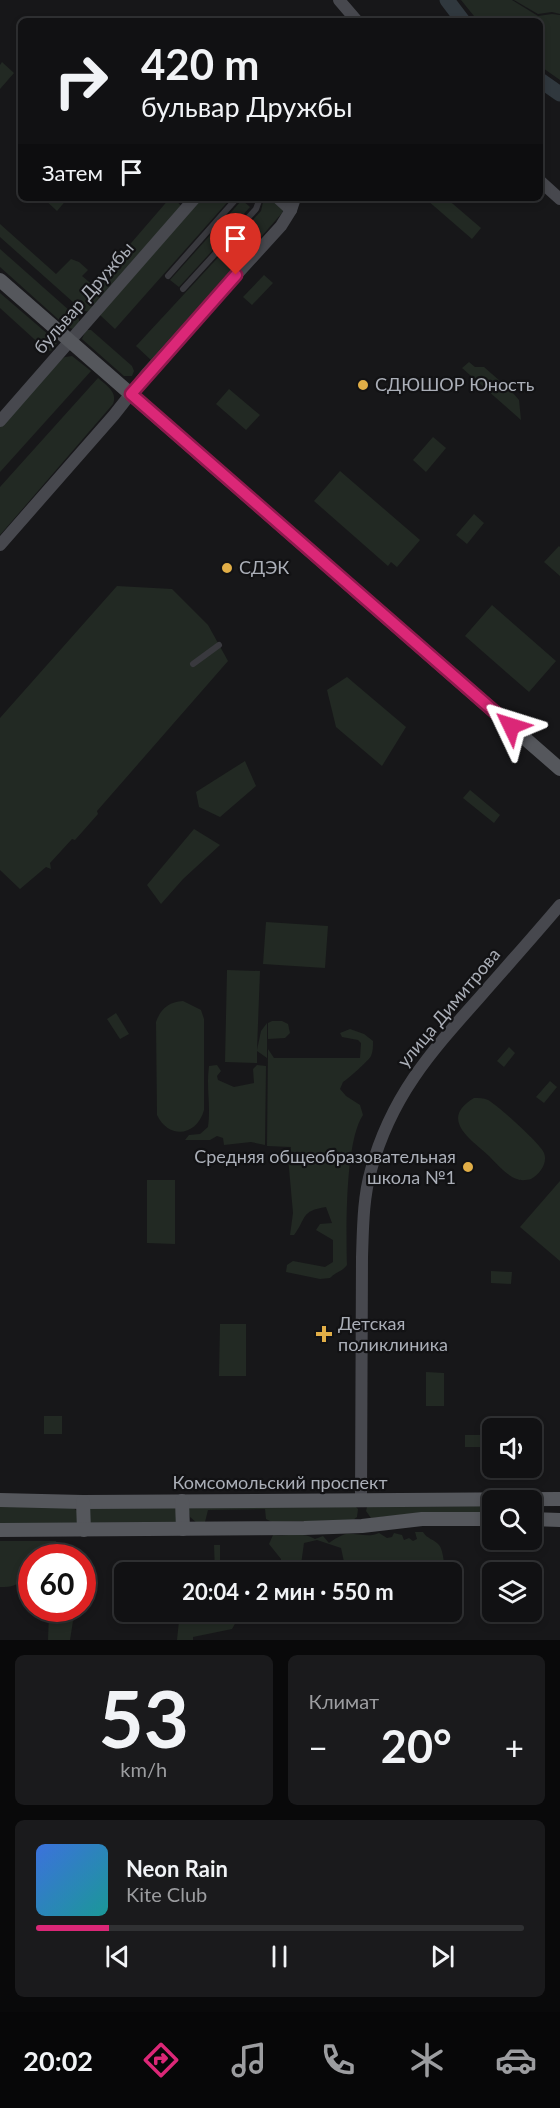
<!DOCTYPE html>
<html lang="ru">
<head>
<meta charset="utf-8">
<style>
  :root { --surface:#111113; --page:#1a1a1c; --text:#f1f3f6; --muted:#9c9da0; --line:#303133; --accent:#db2777 }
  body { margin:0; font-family:Lato,sans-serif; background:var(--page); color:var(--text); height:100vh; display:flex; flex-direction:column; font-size:22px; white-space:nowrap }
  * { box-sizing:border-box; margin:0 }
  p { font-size:20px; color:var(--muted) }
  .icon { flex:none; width:33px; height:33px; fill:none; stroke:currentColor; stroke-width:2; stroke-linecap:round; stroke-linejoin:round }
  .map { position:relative; height:1640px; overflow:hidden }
  .sheet { display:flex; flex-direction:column; gap:15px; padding:15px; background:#09090a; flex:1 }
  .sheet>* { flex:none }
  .banner { position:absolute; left:18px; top:18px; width:525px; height:183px; border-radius:9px; box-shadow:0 3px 9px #0003,0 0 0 2px var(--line); background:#111113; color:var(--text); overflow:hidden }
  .controls { position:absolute; left:482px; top:1418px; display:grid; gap:12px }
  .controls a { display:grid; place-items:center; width:60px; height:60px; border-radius:9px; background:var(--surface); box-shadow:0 3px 9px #0003,0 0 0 2px var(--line); font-size:30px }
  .speed { position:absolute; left:18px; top:1544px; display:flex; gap:12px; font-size:30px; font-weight:700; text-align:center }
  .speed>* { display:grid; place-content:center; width:78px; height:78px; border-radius:50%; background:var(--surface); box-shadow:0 3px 9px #0003,0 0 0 2px var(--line); line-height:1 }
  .speed .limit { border:9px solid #d22; background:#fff; color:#111 }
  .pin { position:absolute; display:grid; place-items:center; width:51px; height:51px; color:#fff; margin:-62px -26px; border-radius:50% 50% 50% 0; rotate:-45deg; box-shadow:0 0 6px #0007 }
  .pin .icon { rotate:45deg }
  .me { position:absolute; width:66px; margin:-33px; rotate:311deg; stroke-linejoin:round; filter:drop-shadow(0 0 4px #0008) }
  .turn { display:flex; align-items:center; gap:21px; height:126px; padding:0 24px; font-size:27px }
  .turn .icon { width:78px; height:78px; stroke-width:2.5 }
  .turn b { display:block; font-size:42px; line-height:51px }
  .then { display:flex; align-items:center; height:57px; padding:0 24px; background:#0003; gap:12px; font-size:22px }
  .big { font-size:45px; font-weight:700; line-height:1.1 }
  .sheet .card { flex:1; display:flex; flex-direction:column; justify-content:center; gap:9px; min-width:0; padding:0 21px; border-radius:9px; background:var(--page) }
  .sheet .dial { align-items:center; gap:0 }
  .dial b { font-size:78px; line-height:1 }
  .song { display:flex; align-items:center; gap:18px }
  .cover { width:72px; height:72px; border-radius:9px; background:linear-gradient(135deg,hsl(220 70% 55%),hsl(180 70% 35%)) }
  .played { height:6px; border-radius:3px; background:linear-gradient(90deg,var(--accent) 15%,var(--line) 15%) }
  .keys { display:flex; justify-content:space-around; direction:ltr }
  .heat { display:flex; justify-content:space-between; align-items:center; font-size:33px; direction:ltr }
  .sheet .tiles { flex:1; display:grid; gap:15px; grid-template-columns:1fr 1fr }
  .card:last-child { grid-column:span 2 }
  .trip { position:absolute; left:114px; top:1562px; width:348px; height:60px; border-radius:9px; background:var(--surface); box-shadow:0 3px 9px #0003,0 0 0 2px var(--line); font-weight:700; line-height:60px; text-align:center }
  .menu { display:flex; height:96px; justify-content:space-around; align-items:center; background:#070708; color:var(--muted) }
  .menu .icon { width:42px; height:42px }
  .menu .selected { color:var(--accent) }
  .menu b { font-size:27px; color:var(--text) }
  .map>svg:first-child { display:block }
</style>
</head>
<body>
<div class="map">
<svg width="560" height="1640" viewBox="0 0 560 1640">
  <rect width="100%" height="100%" fill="#171719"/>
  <g fill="#222923">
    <path d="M461,0H512L538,16L552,14L560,15V80L540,66V21H478Z"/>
    <path d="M514,0H560V14L552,12L538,14Z"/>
    <path d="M2,62L14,73L0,89V65Z"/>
    <path d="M43,198H68L57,211Z"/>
    <path d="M170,198H174L181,206L89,312L82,310L0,237V224L56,274L71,259L79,262L88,270L82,276L94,286Z"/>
    <path d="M202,198H231L115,329L100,315Z"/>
    <path d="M264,198H273L284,208L282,213L152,361L136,346L261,211Z"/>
    <path d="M429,198H446L481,228L472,239L427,200Z"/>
    <path d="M242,200L250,207L224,236L216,229Z"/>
    <path d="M213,232L222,240L179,287L170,280Z"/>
    <path d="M0,249L79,319V322L73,329L67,327L0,267Z"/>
    <path d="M264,275L273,283L252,305L243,297Z"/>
    <path d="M0,293L50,336L57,343L53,350L49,351L44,348L0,308Z"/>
    <path d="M86,330H91L132,366L134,371L132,376H124L82,339Z"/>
    <path d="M72,356L91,371L0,472V427L59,361L65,357Z"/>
    <path d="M469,362L475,367H484L500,381L502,387L513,393L519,400L521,420L462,368Z"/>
    <path d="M98,378C106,385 118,392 113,404L0,535V487Z"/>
    <path d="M229,389L260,415L246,430L216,404Z"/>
    <path d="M433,437L446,448L426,472L413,460Z"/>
    <path d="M340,471L420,540L397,567L391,562L388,566L314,501Z"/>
    <path d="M474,514L484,523L467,544L456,535Z"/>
    <path d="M559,546L560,547V576L544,562Z"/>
    <path d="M117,586L172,589L208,625L228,661L97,811L98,814L75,840L72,839L50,863L51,869L46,867L20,889L0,870V718Z"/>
    <path d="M492,605L556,661L529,692L465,636Z"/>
    <path d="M347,677L406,727L382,766L336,727L327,690Z"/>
    <path d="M245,761L256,786L220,817L199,807L196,792Z"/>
    <path d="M470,790L500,815L494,823L463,798Z"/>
    <path d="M194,829L220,845L183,879L161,904L147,885Z"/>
    <path d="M266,922L328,926L325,968L263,964Z"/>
    <path d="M227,970L260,971L257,1050L261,1031L267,1023V1058L257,1051V1063L225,1062Z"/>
    <path d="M183,1001L201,1010L204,1019V1110C197,1136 169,1140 157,1115L156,1022C161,1008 169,1002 183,1001Z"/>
    <path d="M116,1013L129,1034L120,1039L107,1019Z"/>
    <path d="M272,1021H282L288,1024L290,1033L285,1038L268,1039V1023Z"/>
    <path d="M350,1029L364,1034L373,1041C373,1047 373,1051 371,1056C369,1060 348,1079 343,1082L340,1089L346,1096L360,1105L363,1115C345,1141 346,1231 347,1265C342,1272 335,1272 330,1278L320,1279L286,1272L287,1265L293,1261L325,1267L333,1262V1240L316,1230L320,1224L332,1223L326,1207C300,1211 307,1218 294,1235H290L293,1213L288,1157L291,1147L267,1146L268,1049L274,1058H360L361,1043L358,1040L342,1037L340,1033Z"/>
    <path d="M509,1047L515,1053L504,1067L497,1061Z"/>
    <path d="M217,1065L221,1071L217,1076L218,1080L234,1087L254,1083L253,1069L257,1065L266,1066L265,1145L251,1142L224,1145L223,1138L217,1136L210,1140H185L189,1135L200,1134L208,1127C211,1106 206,1087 209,1066Z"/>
    <path d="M550,1081L557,1087L544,1103L536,1097Z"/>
    <path d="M474,1098C479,1098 483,1098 488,1100C496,1104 541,1144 544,1153C548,1163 540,1174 531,1179C527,1180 521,1181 517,1179C507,1176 497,1164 489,1156C470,1139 439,1119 474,1098Z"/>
    <path d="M147,1180H175V1244L147,1243Z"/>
    <path d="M560,1181V1261L520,1227Z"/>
    <path d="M491,1271L512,1272L511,1284L491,1283Z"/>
    <path d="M220,1324H246V1376H219Z"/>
    <path d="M426,1372L444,1373V1406H426Z"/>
    <rect x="44" y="1416" width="18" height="18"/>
    <rect x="465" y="1435" width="21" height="12"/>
    <path d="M0,1505H70L77,1511L79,1522L76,1526L0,1525Z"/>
    <path d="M175,1506L178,1522L91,1523L88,1520L89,1507Z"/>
    <path d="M355,1506L358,1509L357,1517L353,1520L272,1522L266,1519L265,1509L208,1510L205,1522L197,1523L190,1517L188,1507Z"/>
    <path d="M492,1506V1512L419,1513L371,1518L366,1511L367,1507Z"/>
    <path d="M415,1532H423C427,1539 434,1539 439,1545C443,1550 443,1559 445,1566L438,1572H417L407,1568L401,1572L389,1567L368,1570L363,1566L356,1570L346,1571L341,1548L317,1540L304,1543L300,1572H281V1559L269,1544L273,1535C287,1537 303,1531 315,1539L323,1536L329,1543C333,1540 341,1535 346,1534C357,1533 369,1538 379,1533L387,1538L392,1537L394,1533L402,1535L404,1540L409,1538L413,1541L417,1539Z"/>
    <path d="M0,1541H56L63,1557H32L31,1570C15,1579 26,1587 0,1587Z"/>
    <path d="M214,1545H220V1572H215Z"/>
    <path d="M51,1608H68L73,1621L70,1640H48L49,1614Z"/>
    <path d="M180,1611H276V1613L240,1615L232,1629L193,1637V1640H177Z"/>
  </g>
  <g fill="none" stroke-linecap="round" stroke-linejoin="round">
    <g stroke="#30383e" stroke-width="15">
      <path d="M447,0L463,21"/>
      <path d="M540,80L560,94"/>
    </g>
    <g stroke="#39393e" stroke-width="6">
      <path d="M168,276L237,198"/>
      <path d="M183,289L256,209L260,198"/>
      <path d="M193,664L219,645"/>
    </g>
    <g stroke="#47484e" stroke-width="12">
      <path d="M339,0L357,21"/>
      <path d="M540,181L560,199"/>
      <path d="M278,198L291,210"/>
      <path d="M0,421L195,198"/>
      <path d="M0,545L114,415L147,373L281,226L291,210L295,198"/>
      <path d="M361,1500L362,1257C363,1228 363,1198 371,1170C391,1097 429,1054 479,998C506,967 533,937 560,905"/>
    </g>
    <g stroke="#55575c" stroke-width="14">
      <path d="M0,280L560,769"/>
      <path d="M0,1500L83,1502L560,1499"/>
      <path d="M182,1501L183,1529"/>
      <path d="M83,1502L84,1530"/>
      <path d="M531,1519L560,1520"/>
      <path d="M0,1530L304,1528L362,1526L422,1519H492"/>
    </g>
  </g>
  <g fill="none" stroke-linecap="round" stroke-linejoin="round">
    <defs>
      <path id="route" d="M236,275L131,394L511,726"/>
    </defs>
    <use href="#route" stroke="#8e194d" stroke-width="15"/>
    <use href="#route" stroke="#db2777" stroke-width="10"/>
  </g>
  <g fill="#e1ae47" stroke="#121214" stroke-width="2">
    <circle cx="363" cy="385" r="6"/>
    <circle cx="227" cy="568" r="6"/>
    <circle cx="468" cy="1167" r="6"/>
    <path d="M321 1325h6v6h6v6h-6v6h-6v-6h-6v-6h6z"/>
  </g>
  <g text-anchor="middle" stroke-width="4.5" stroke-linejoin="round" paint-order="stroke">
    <g font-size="18" fill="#abafb8" stroke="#121214">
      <text transform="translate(84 298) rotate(-49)" y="6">бульвар Дружбы</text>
      <text transform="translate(449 1008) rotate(-50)" y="6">улица Димитрова</text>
      <text x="280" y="1489">Комсомольский проспект</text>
    </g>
    <g font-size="18" fill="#abafb8" stroke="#121214" text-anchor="start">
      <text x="375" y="391">СДЮШОР Юность</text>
      <text x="239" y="574">СДЭК</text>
      <text x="456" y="1163" text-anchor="end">Средняя общеобразовательная<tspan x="456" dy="21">школа №1</tspan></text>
      <text x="338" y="1330">Детская<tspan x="338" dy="21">поликлиника</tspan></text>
    </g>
  </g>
</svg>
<div class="controls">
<a><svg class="icon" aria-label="sound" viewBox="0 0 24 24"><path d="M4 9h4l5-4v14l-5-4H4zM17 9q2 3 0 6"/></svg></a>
<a><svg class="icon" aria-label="search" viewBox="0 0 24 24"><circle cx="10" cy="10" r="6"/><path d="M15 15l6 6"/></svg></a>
<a><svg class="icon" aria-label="layers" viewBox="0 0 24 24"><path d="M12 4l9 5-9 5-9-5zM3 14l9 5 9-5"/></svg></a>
</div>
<div class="speed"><div class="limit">60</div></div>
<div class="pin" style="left:236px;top:275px;background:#d93025"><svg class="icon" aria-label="arrive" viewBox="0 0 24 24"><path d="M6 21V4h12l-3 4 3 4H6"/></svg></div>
<svg class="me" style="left:511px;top:726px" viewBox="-20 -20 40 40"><path d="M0-17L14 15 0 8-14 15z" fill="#db2777" stroke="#fff" stroke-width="4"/></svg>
<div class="trip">20:04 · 2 мин · 550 m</div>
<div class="banner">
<div class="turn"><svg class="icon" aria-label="right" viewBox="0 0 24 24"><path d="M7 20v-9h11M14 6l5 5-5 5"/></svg><div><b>420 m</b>бульвар Дружбы</div></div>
<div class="then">Затем<svg class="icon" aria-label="arrive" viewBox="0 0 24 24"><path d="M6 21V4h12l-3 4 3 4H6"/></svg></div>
</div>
</div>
<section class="sheet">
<div class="tiles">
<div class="card dial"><b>53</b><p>km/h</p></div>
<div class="card"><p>Климат</p>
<div class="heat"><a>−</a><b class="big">20°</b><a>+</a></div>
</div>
<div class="card">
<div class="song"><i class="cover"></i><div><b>Neon Rain</b><p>Kite Club</p></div></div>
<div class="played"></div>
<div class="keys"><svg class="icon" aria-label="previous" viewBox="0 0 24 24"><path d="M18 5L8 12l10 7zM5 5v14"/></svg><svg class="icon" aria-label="pause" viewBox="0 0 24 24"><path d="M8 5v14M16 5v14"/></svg><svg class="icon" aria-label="next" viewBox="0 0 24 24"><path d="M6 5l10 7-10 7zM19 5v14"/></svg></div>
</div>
</div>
</section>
<nav class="menu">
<b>20:02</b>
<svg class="icon selected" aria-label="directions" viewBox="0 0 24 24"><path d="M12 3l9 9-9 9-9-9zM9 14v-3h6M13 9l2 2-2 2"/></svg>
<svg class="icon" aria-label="music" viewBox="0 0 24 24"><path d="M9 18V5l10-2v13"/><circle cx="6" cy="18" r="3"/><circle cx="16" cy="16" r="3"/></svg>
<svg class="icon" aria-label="phone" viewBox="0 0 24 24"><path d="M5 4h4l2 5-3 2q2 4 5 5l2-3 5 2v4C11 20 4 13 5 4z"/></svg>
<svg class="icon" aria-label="climate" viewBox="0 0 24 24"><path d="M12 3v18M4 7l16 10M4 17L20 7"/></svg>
<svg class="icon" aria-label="car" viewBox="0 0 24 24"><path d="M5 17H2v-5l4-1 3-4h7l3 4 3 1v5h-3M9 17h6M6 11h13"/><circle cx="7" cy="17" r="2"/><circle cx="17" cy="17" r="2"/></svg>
</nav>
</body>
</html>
